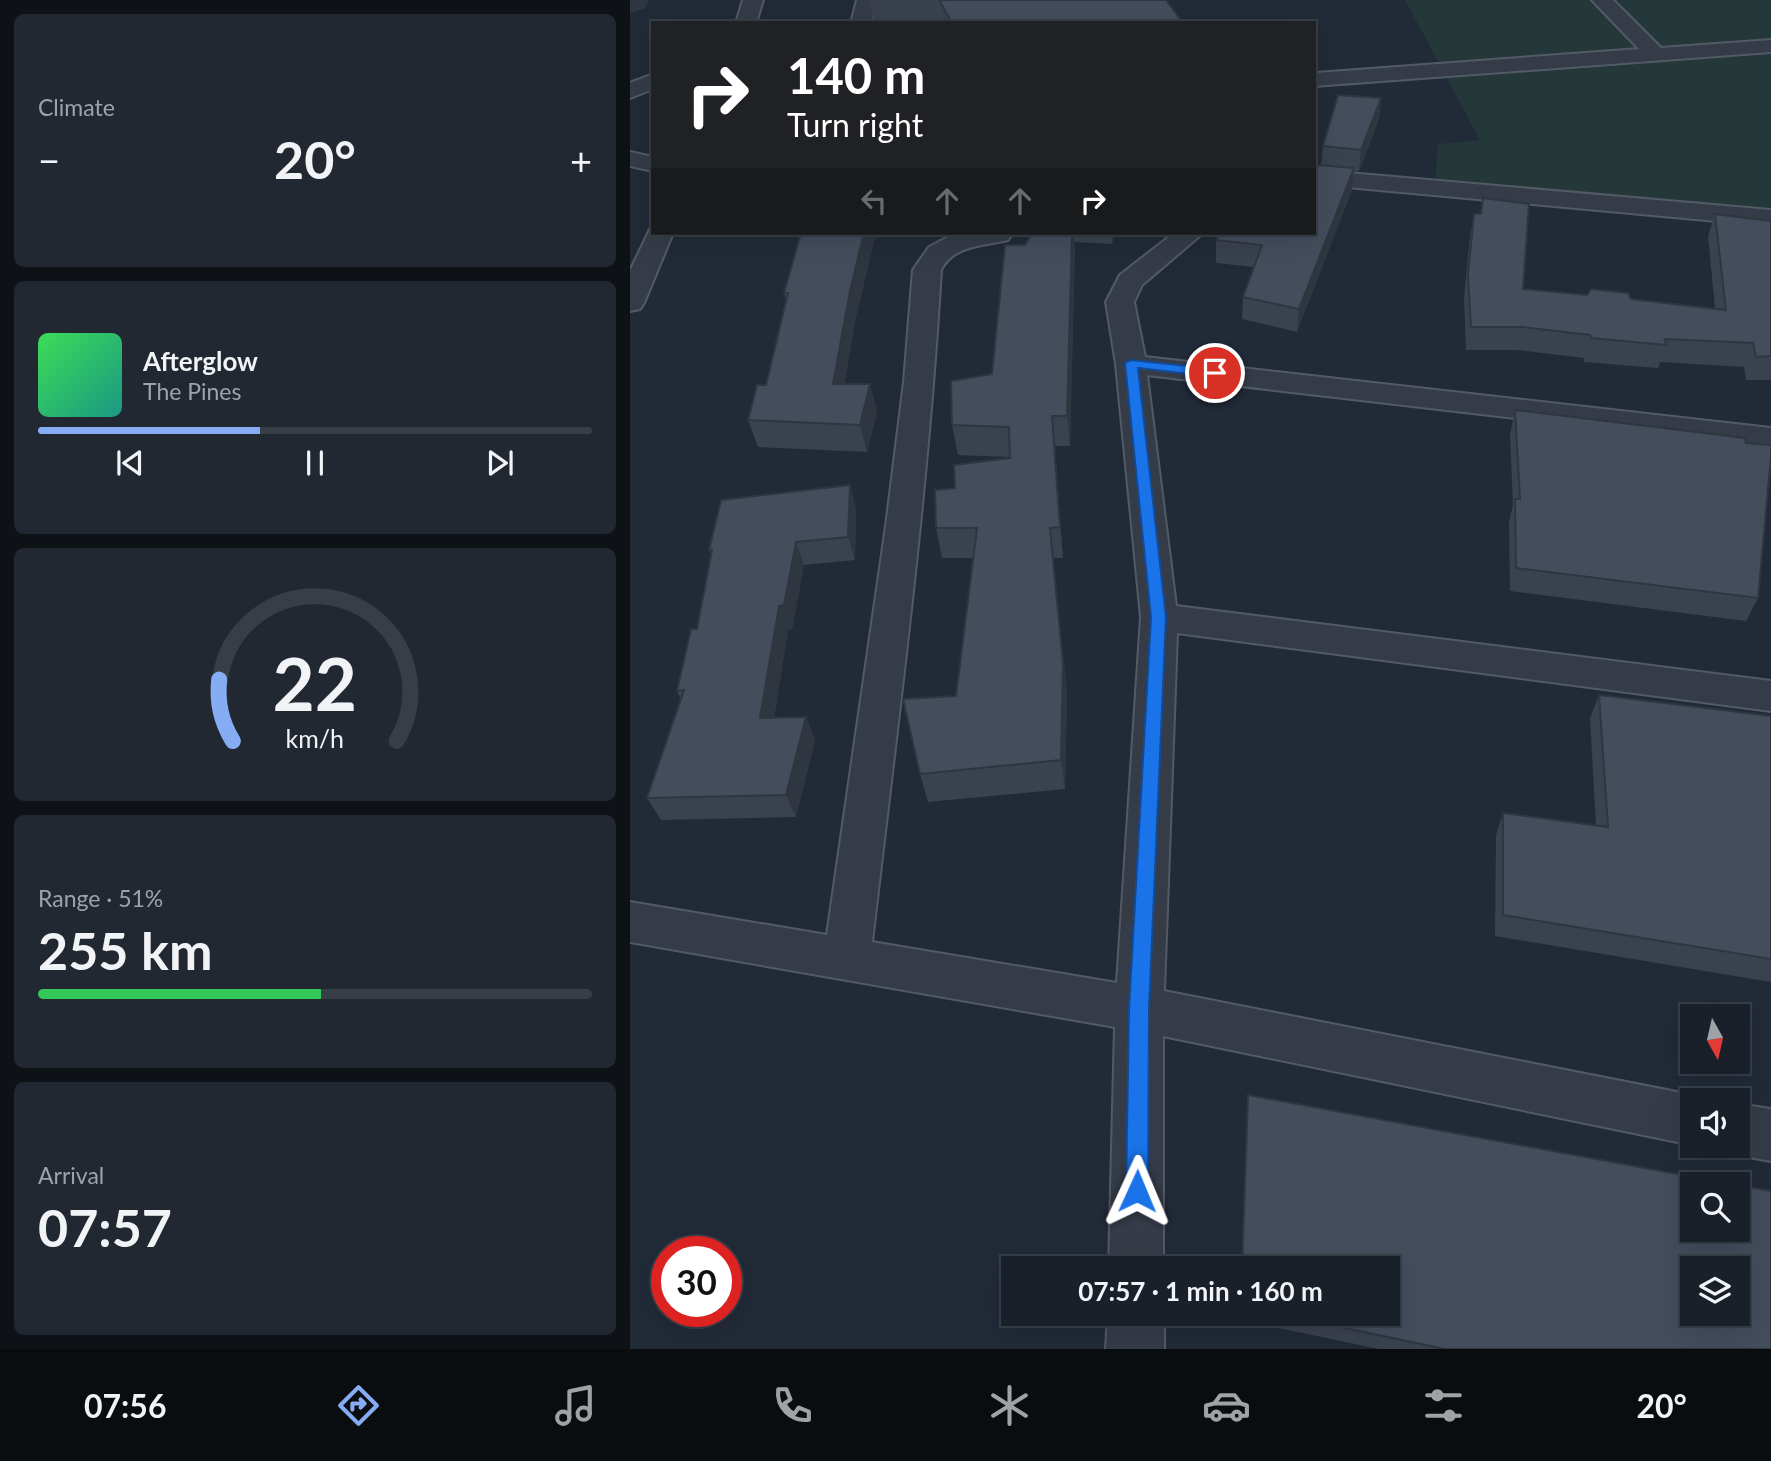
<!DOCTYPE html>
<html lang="en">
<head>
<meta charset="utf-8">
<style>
  :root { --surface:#192029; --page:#222831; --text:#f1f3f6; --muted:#9fa3a8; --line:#373e46; --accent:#86acf3 }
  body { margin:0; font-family:Lato,sans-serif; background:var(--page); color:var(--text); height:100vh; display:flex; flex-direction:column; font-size:26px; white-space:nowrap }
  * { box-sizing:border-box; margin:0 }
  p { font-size:23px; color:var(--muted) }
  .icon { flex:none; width:38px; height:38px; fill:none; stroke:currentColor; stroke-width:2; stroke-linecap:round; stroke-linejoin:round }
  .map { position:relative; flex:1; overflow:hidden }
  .details { display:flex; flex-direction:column; gap:14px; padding:14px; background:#0e1217; width:630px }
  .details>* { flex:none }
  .hud { position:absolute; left:21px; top:21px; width:665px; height:214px; border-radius:0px; box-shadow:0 7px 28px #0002,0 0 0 2px var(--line); background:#202124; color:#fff; overflow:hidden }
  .needle { width:46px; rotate:172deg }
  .tools { position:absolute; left:1050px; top:1004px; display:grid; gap:14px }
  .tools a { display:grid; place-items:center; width:70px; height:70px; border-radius:0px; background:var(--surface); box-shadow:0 7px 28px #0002,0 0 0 2px var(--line); font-size:35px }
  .speed { position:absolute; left:21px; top:1236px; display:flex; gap:14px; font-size:35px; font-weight:700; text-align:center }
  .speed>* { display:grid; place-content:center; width:91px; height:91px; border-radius:50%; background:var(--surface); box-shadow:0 7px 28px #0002,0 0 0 2px var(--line); line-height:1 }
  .speed .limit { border:10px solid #d22; background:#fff; color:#111 }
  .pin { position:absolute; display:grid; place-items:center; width:60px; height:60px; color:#fff; margin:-30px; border:4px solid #fff; border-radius:50%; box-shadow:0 2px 7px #0007 }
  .me { position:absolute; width:77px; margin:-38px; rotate:1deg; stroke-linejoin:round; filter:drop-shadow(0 0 5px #0008) }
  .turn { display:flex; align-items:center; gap:24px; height:147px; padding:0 21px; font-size:32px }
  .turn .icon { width:91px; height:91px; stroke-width:2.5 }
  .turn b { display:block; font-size:49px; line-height:60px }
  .lanes { display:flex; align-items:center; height:66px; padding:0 21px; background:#0003; justify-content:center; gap:35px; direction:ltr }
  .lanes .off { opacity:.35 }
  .big { font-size:52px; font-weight:700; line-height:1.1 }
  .details .tile { flex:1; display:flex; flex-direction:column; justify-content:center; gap:10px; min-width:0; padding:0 24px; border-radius:10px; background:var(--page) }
  .details .dial { align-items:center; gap:0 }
  .dial svg { height:182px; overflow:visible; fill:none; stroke:var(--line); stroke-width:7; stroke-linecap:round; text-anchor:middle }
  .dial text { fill:var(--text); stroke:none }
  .song { display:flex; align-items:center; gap:21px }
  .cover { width:84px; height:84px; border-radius:10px; background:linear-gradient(135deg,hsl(130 70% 55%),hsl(170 70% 35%)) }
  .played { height:7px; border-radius:4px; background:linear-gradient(90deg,var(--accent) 40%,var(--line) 40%) }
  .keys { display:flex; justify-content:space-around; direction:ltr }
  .heat { display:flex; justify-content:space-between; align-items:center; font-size:38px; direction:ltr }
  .charge { height:10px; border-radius:5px; background:linear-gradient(90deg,#34c759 51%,var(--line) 0) }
  .trip { position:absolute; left:371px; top:1256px; width:399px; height:70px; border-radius:0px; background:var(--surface); box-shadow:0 7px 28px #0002,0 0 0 2px var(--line); font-weight:700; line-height:70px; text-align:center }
  .menu { display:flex; height:112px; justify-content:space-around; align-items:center; background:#0a0d10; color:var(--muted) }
  .menu .icon { width:49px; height:49px }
  .menu .current { color:var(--accent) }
  .menu b { font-size:32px; color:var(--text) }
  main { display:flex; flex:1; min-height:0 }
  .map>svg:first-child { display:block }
</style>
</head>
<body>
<main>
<section class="details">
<div class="tile"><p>Climate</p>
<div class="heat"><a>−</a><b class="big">20°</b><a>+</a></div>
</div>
<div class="tile">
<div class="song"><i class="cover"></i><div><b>Afterglow</b><p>The Pines</p></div></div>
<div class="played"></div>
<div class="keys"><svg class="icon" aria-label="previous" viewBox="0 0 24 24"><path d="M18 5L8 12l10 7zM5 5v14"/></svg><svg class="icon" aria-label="pause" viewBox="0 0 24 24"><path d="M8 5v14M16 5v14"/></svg><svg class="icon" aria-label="next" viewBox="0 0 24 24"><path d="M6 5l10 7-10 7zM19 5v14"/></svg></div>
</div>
<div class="tile dial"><svg viewBox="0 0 100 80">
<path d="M14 69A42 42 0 1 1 86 69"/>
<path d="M14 69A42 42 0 0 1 8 42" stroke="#86acf3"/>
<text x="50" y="56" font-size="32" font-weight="700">22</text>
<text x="50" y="72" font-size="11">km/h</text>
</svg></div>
<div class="tile"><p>Range · 51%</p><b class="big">255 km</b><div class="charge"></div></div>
<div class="tile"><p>Arrival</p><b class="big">07:57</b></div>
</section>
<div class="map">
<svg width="1141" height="1349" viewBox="0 0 1141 1349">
  <rect width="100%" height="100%" fill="#212a37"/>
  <path fill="#243739" d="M775,0H1141V211L805,180L808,144L850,140Z"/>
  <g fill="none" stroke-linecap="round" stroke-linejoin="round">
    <defs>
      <g id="minor">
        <path d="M113,0H133L126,23H106Z"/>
        <path d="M227,0H247L241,23H221Z"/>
        <path d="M962,0H983L1031,48L1141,40V52L684,86L686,73L1009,49Z"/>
        <path d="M23,74V89L0,98V83Z"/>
        <path d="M0,152L23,157V171L0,166Z"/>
        <path d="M684,170L1141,210V226L684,184Z"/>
        <path d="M21,227H23V233H43L14,303L10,309L0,311V271Z"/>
        <path d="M334,233L382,234L378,240C354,246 323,245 311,270C298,495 268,718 242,942L487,983L511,617L486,364L476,302L490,275L544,233H573L512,285L504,302L515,357L1141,428V448L517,375L546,606L1141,681V711L547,633L534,991L1062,1095L1077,1101H1062V1145L533,1036V1269H479L485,1027L0,942V902L197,935L256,526L274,382L283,270L299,247L318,237Z"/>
        <path d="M1108,1104L1141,1109V1161L1108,1155L1090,1147L1108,1146Z"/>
        <path d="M478,1314H534V1349H476Z"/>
      </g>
    </defs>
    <use href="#minor" stroke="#525a65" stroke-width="4"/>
    <use href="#minor" fill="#353c48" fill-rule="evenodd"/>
  </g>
  <g fill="#3a424f">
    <path d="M240,0H536L553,23H308L307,19L244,22Z"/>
    <path d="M751,98L749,119L729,171H723L722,190L667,332L612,319L613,297L624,267L586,263V240L684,233L693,146Z"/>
    <path d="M844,214L893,289L1085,308L1078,236L1085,214L1141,221V380H1116L1114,367L1030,362L1028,368L954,362V358L887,350H836L834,298L840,236Z"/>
    <path d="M171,233H256L244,241L226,317L214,384L247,411L237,452L128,447L118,420L136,385L156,299L154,293Z"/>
    <path d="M402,233H486L482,244L445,242L440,446H425L433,558H423L437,692L435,789L298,802L290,774L326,696L343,558H312L306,528L325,488L380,458V457L328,455L322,425L362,374L395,245Z"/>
    <path d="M885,410L1128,598L1116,621L880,591L879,522L883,505L880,434Z"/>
    <path d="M226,508L225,560L174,565L162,629L158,630L144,718L176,717L185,740L166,817L31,820L17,798L51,700L47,691L67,629L81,555L79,550Z"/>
    <path d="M969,695L1141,716V982L865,936L866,835L873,813L966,825L960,718Z"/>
    <path d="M618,1095L1141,1349H749L610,1320V1314H758V1269H611Z"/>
  </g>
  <g fill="#2f3640">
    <path d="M0,0H19L15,8L0,13Z"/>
    <path d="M751,98L749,119L729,171L731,150Z"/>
    <path d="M724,168L722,190L667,332L669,309Z"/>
    <path d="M234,233H256L244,241L226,317L210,411L203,384L220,291Z"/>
    <path d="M442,233H444L445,242L440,446L437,416Z"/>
    <path d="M482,233H486L482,244Z"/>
    <path d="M240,384L247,411L237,452L230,425Z"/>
    <path d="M422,416L425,446L433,558L430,527Z"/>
    <path d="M220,485L226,508L225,560L218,537Z"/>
    <path d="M420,528L437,692L435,789L431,760Z"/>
    <path d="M166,542L174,565L162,629L158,630L140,741L130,718L149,606Z"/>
    <path d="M176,717L185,740L166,817L156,795Z"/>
  </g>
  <g fill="#434d5c" stroke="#2f3640" stroke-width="2" fill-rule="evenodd">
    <path d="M309,0H536L553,23H322Z"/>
    <path d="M708,95L751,98L731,150L693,146Z"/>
    <path d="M688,165L724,168L669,309L613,297L632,245L586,240L590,233H684V178Z"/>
    <path d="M853,198L899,204L893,289L957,295L961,289L998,293L1001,299L1096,310L1085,214L1141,221V356L1126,357L1123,343L1035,339L1036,345L961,338L960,335L892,327H841L838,275L844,214H851Z"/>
    <path d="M171,233H234L220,291L203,384H240L230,425L118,420L127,385H136L158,293H154Z"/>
    <path d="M402,233H442L437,416H422L430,527L420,528L433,663L431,760L290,774L273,699L326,696L347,528H306L305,490L325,488L324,465L380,458L379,427L322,425L321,381L362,374L375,245H395Z"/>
    <path d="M885,410L1115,438L1116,443L1141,445V457L1128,598L886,568L885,499H890Z"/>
    <path d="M220,485L218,537L166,542L154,605L149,606L130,718L176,717L156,795L17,798L54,690L47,691L61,629H67L82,550H79L91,500Z"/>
    <path d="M969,695L1141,716V959L873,915V813L978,827Z"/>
    <path d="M618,1095L1107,1185H1062V1230H1108V1185L1141,1191V1349H815L648,1314H758V1269H612ZM1062,1269H1108V1314H1062Z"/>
  </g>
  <path fill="#1a73e8" stroke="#114b97" stroke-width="2" d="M501,360L585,369L591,373L585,377L508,368L536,617L519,1009L518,1191L515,1198L507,1202L499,1198L496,1191L499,1009L521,617L495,363Z"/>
</svg>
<div class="tools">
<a><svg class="needle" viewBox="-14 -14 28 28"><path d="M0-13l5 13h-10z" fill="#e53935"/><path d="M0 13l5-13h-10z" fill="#9fa3a8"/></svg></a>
<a><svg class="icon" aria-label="sound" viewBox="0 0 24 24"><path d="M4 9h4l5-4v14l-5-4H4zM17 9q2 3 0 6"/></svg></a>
<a><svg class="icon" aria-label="search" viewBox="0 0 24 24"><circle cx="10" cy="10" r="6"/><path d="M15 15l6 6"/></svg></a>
<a><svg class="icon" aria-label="layers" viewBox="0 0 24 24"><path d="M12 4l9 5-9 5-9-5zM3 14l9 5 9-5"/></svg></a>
</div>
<div class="speed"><div class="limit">30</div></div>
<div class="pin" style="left:585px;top:373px;background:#d93025"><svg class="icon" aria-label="arrive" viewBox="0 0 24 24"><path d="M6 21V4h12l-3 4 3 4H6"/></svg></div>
<svg class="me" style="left:507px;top:1191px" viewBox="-20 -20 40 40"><path d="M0-17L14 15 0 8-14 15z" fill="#1a73e8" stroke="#fff" stroke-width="4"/></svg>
<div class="trip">07:57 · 1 min · 160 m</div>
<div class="hud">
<div class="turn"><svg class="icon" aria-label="right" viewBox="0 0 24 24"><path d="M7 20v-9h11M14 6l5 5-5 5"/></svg><div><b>140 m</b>Turn right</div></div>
<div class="lanes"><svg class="icon off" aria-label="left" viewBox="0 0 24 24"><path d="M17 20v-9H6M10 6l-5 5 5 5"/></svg><svg class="icon off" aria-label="ahead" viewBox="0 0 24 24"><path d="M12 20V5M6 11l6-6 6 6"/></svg><svg class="icon off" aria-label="ahead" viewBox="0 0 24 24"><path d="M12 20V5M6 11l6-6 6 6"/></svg><svg class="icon" aria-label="right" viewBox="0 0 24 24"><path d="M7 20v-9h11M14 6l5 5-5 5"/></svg></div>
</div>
</div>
</main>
<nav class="menu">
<b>07:56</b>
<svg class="icon current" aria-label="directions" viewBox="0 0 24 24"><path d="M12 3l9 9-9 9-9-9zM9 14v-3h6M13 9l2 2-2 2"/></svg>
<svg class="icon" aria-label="music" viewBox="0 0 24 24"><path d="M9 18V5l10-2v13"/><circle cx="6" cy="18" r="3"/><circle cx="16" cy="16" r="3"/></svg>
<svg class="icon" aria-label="phone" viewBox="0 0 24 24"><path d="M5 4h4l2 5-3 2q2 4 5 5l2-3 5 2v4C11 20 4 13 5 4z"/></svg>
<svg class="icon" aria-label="climate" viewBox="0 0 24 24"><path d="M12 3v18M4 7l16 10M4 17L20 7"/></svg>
<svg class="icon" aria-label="car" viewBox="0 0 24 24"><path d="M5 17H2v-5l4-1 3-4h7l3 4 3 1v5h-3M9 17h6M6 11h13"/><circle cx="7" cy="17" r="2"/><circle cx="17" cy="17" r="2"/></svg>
<svg class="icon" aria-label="filters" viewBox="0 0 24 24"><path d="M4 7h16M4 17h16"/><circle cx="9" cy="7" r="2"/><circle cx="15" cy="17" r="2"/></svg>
<b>20°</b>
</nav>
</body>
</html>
